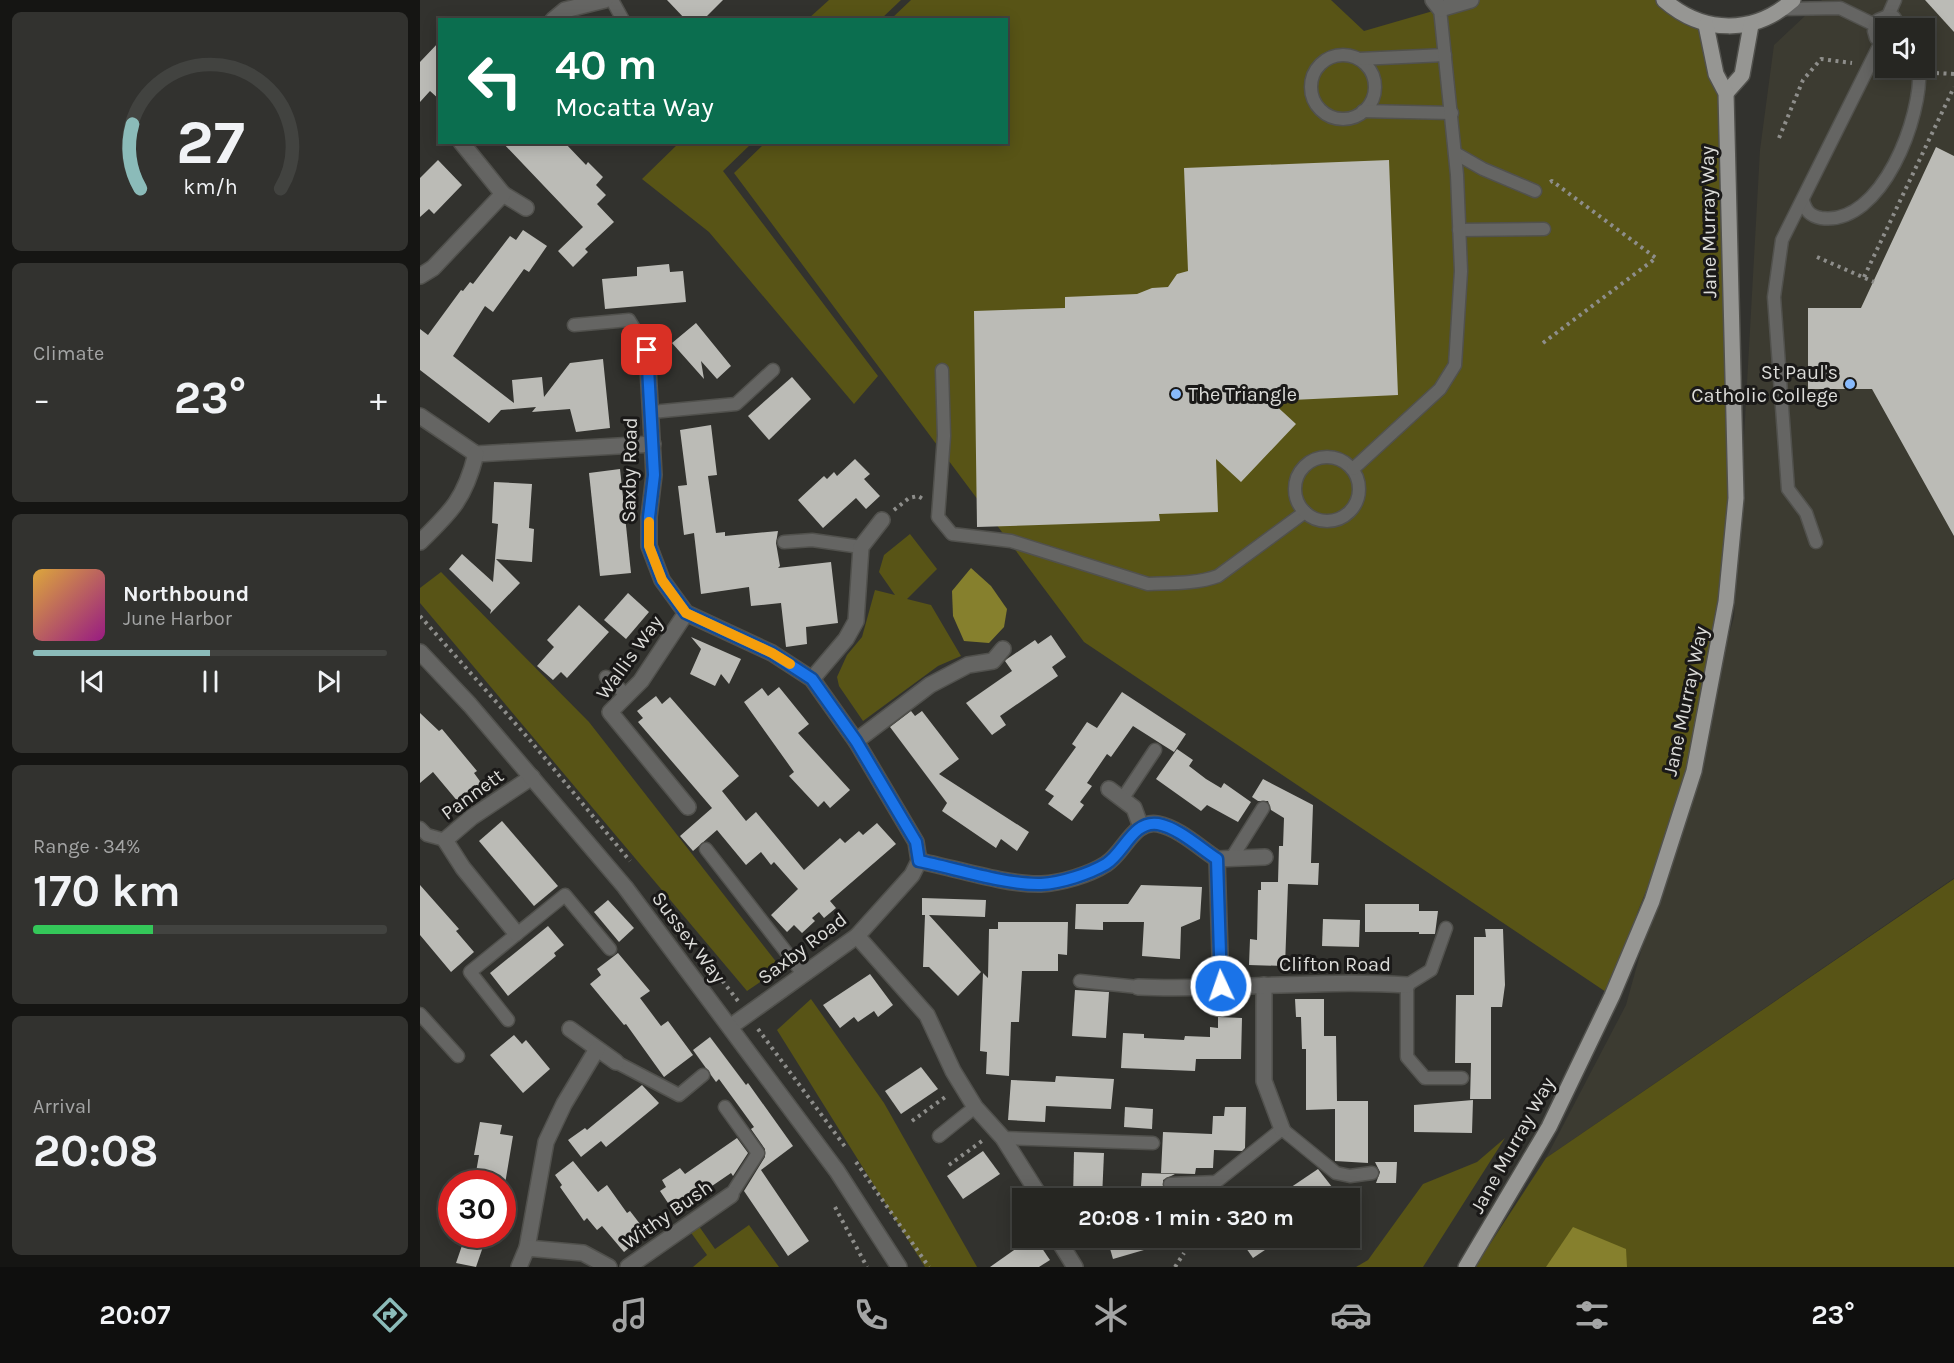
<!DOCTYPE html>
<html lang="en">
<head>
<meta charset="utf-8">
<style>
  :root { --surface:#262622; --page:#32322f; --text:#f1f3f6; --muted:#a4a5a5; --line:#424340; --accent:#8bbbb9 }
  body { margin:0; font-family:Karla,sans-serif; background:var(--page); color:var(--text); height:100vh; display:flex; flex-direction:column; font-size:22px; white-space:nowrap }
  * { box-sizing:border-box; margin:0 }
  p { font-size:20px; color:var(--muted) }
  .icon { flex:none; width:33px; height:33px; fill:none; stroke:currentColor; stroke-width:2; stroke-linecap:round; stroke-linejoin:round }
  .map { position:relative; flex:1; overflow:hidden }
  .details { display:flex; flex-direction:column; gap:12px; padding:12px; background:#151513; width:420px }
  .details>* { flex:none }
  .top-card { position:absolute; left:18px; top:18px; width:570px; height:126px; border-radius:0px; box-shadow:0 3px 15px #0003,0 0 0 2px var(--line); background:#0b6e4f; color:#fff; overflow:hidden }
  .tools { position:absolute; left:1455px; top:18px; display:grid; gap:12px }
  .tools a { display:grid; place-items:center; width:60px; height:60px; border-radius:0px; background:var(--surface); box-shadow:0 3px 15px #0003,0 0 0 2px var(--line); font-size:30px }
  .speed { position:absolute; left:18px; top:1170px; display:flex; gap:12px; font-size:30px; font-weight:700; text-align:center }
  .speed>* { display:grid; place-content:center; width:78px; height:78px; border-radius:50%; background:var(--surface); box-shadow:0 3px 15px #0003,0 0 0 2px var(--line); line-height:1 }
  .speed .limit { border:9px solid #d22; background:#fff; color:#111 }
  .pin { position:absolute; display:grid; place-items:center; width:51px; height:51px; color:#fff; margin:-26px; border-radius:12px; box-shadow:0 3px 9px #0006 }
  .me { position:absolute; width:66px; margin:-33px; rotate:357deg; stroke-linejoin:round; filter:drop-shadow(0 0 4px #0008) }
  .turn { display:flex; align-items:center; gap:21px; height:126px; padding:0 18px; font-size:27px }
  .turn .icon { width:78px; height:78px; stroke-width:2.5 }
  .turn b { display:block; font-size:42px; line-height:51px }
  .big { font-size:45px; font-weight:700; line-height:1.1 }
  .details .card { flex:1; display:flex; flex-direction:column; justify-content:center; gap:9px; min-width:0; padding:0 21px; border-radius:9px; background:var(--page) }
  .details .dial { align-items:center; gap:0 }
  .dial svg { height:156px; overflow:visible; fill:none; stroke:var(--line); stroke-width:7; stroke-linecap:round; text-anchor:middle }
  .dial text { fill:var(--text); stroke:none }
  .song { display:flex; align-items:center; gap:18px }
  .cover { width:72px; height:72px; border-radius:9px; background:linear-gradient(135deg,hsl(40 70% 55%),hsl(310 70% 35%)) }
  .played { height:6px; border-radius:3px; background:linear-gradient(90deg,var(--accent) 50%,var(--line) 50%) }
  .keys { display:flex; justify-content:space-around; direction:ltr }
  .heat { display:flex; justify-content:space-between; align-items:center; font-size:33px; direction:ltr }
  .charge { height:9px; border-radius:4px; background:linear-gradient(90deg,#34c759 34%,var(--line) 0) }
  .trip { position:absolute; left:592px; top:1188px; width:348px; height:60px; border-radius:0px; background:var(--surface); box-shadow:0 3px 15px #0003,0 0 0 2px var(--line); font-weight:700; line-height:60px; text-align:center }
  .menu { display:flex; height:96px; justify-content:space-around; align-items:center; background:#0f0f0e; color:var(--muted) }
  .menu .icon { width:42px; height:42px }
  .menu .selected { color:var(--accent) }
  .menu b { font-size:27px; color:var(--text) }
  main { display:flex; flex:1; min-height:0 }
  .map>svg:first-child { display:block }
</style>
</head>
<body>
<main>
<section class="details">
<div class="card dial"><svg viewBox="0 0 100 80">
<path d="M14 69A42 42 0 1 1 86 69"/>
<path d="M14 69A42 42 0 0 1 10 36" stroke="#8bbbb9"/>
<text x="50" y="56" font-size="32" font-weight="700">27</text>
<text x="50" y="72" font-size="11">km/h</text>
</svg></div>
<div class="card"><p>Climate</p>
<div class="heat"><a>−</a><b class="big">23°</b><a>+</a></div>
</div>
<div class="card">
<div class="song"><i class="cover"></i><div><b>Northbound</b><p>June Harbor</p></div></div>
<div class="played"></div>
<div class="keys"><svg class="icon" aria-label="previous" viewBox="0 0 24 24"><path d="M18 5L8 12l10 7zM5 5v14"/></svg><svg class="icon" aria-label="pause" viewBox="0 0 24 24"><path d="M8 5v14M16 5v14"/></svg><svg class="icon" aria-label="next" viewBox="0 0 24 24"><path d="M6 5l10 7-10 7zM19 5v14"/></svg></div>
</div>
<div class="card"><p>Range · 34%</p><b class="big">170 km</b><div class="charge"></div></div>
<div class="card"><p>Arrival</p><b class="big">20:08</b></div>
</section>
<div class="map">
<svg width="1534" height="1267" viewBox="0 0 1534 1267">
  <rect width="100%" height="100%" fill="#32322e"/>
  <path fill="#3c3b31" fill-rule="evenodd" d="M1402,0H1534V878L1126,1158L1206,1005L1314,617L1340,150L1354,45ZM1466,28H1504V68H1466Z"/>
  <g fill="#585416">
    <path d="M409,0H481L461,19H388Z"/>
    <path d="M491,0H911L944,31L1051,0H1241L1286,25L1306,93L1316,498L1274,771L1218,911L1192,996L664,642L314,173L345,143L586,142V20L471,19Z"/>
    <path d="M260,142L332,143L303,171L458,376L434,404L289,232L222,179Z"/>
    <path d="M490,534L517,569L487,599L511,605L541,656L518,666L443,721L419,686L417,677L427,655L442,637L455,590L475,595L459,572L464,555Z"/>
    <path d="M21,572L169,722L361,968L327,991L0,603V588Z"/>
    <path d="M1534,879V1267H1055L1126,1158Z"/>
    <path d="M391,999L464,1103L557,1267H505L357,1030Z"/>
    <path d="M1085,1138L1003,1267H936L948,1260L1003,1184L1057,1162Z"/>
    <path d="M276,1222L295,1249L329,1225L359,1267H273L287,1255L267,1227Z"/>
  </g>
  <g fill="#86802d">
    <path d="M551,568L571,586L587,609L584,627L569,643L544,641L533,616L532,591Z"/>
    <path d="M1153,1227L1206,1249L1207,1267H1126Z"/>
  </g>
  <g fill="#bbbbb6">
    <path d="M247,0H303L283,20H266Z"/>
    <path d="M1505,0H1534V32Z"/>
    <path d="M20,41V100L10,91L0,102V62Z"/>
    <path d="M82,142H144L166,165L168,162L183,177L176,185L186,195L177,204L194,222L165,249L168,252L153,267L138,251L163,227Z"/>
    <path d="M1516,147L1534,156V536L1452,389H1388V308H1441Z"/>
    <path d="M18,160L42,185L14,214L9,209L0,217V178Z"/>
    <path d="M969,160L978,395L851,401L876,424L821,482L796,459L798,512L739,514L740,521L557,527L554,311L645,308V297L717,294L732,288L748,287L757,274L768,271L764,168Z"/>
    <path d="M103,230L127,246L109,272L104,269L73,312L65,306L33,356L94,403L92,380L122,377L124,397L150,363L183,359L190,428L156,432L150,409L112,412L116,407L81,410L69,423L0,370V329L8,335L41,290L43,291L50,282L53,284L90,236L96,240Z"/>
    <path d="M249,264L250,272L263,271L266,302L185,309L182,279L217,276V267Z"/>
    <path d="M276,323L311,366L297,379L281,361L284,379L252,343Z"/>
    <path d="M372,377L391,399L349,440L328,416Z"/>
    <path d="M291,425L297,475L288,476L296,533L305,532V536L358,531L356,543L360,566L358,568L411,562L418,623L386,627L387,644L366,647L361,603L331,606L329,587L281,594L274,533L264,535L258,486L267,485L260,430Z"/>
    <path d="M435,459L450,474L444,479L460,496L446,509L436,498L403,528L378,500L404,476L407,479L414,472L417,476Z"/>
    <path d="M200,469L211,573L180,576L169,473Z"/>
    <path d="M74,482L112,484L109,528L114,529L112,562L76,559L100,583L70,614L71,610L29,569L42,554L73,582L78,524L72,523Z"/>
    <path d="M208,593L229,612L206,639L184,620Z"/>
    <path d="M159,605L189,632L147,678L141,672L133,680L117,666L134,647L127,640Z"/>
    <path d="M631,635L646,657L632,667L638,676L580,716L586,725L572,735L546,703L592,671L585,661L587,659L615,640L618,644Z"/>
    <path d="M271,637L321,659L309,684L301,674L295,686L270,674L281,649Z"/>
    <path d="M359,687L389,724L378,733L430,790L410,808L404,801L398,807L369,776L374,772L324,702L342,688L348,696Z"/>
    <path d="M702,692L766,734L754,752L713,726L691,757L687,754L667,783L672,786L660,802L664,805L652,821L628,804L634,796L625,790L656,747L652,744L667,722L677,728Z"/>
    <path d="M236,696L242,704L250,697L319,776L302,791L326,821L336,812L384,870L420,838L425,843L439,831L443,835L457,823L476,844L410,901L416,908L404,918L399,912L392,918L395,921L382,933L374,925L367,932L351,915L378,889L354,862L351,865L341,852L326,865L297,830L273,851L260,836L292,808L218,722L223,718L217,711Z"/>
    <path d="M491,711L495,716L502,711L539,759L519,774L609,832L597,851L581,839L576,848L522,811L527,803L470,727Z"/>
    <path d="M0,713L19,731L22,729L57,771L54,773L62,784L39,803L13,772L0,783Z"/>
    <path d="M757,749L773,760L769,766L786,779L801,788L804,783L831,802L818,822L787,805L781,811L736,779Z"/>
    <path d="M843,779L893,805L891,863H899L898,885L868,884L865,966L829,965L830,939L837,940L838,890H841V882H858L859,846H863L864,818L851,810L848,801H838L832,797Z"/>
    <path d="M82,821L138,886L114,906L59,841Z"/>
    <path d="M0,885L39,929L36,931L54,952L31,972L0,935Z"/>
    <path d="M721,885L782,887L780,919L761,927L760,959L722,956L724,922H683V930L655,929L656,904H708Z"/>
    <path d="M502,898L566,900L565,917L509,915L561,972L538,996L509,967H503L505,915H502Z"/>
    <path d="M188,900L214,928L199,942L174,912Z"/>
    <path d="M945,904H999V911H1018L1015,934H999V932H945Z"/>
    <path d="M903,919L940,920L939,947L902,946Z"/>
    <path d="M578,922H648L647,955L638,954V971H602L599,1022H591L589,1076L566,1074L567,1052L560,1051L563,973L568,978L569,929H578Z"/>
    <path d="M128,926L144,945L134,953L136,956L88,996L70,973Z"/>
    <path d="M1065,929H1083L1085,985L1082,1007H1071V1099H1050L1051,1063H1035L1036,995H1054V937H1066Z"/>
    <path d="M198,953L230,991L220,998L241,1026L248,1021L273,1055L244,1077L206,1024L204,1025L170,984L181,975L177,969Z"/>
    <path d="M450,974L473,1005L458,1017L454,1011L438,1022L434,1017L420,1028L403,1005Z"/>
    <path d="M655,990L689,992L686,1038L652,1036Z"/>
    <path d="M875,999H904V1036H916L917,1101H948V1163L915,1161V1109L886,1110V1049H882L881,1017H876Z"/>
    <path d="M798,1017L822,1018L821,1059H776L775,1071L701,1068L703,1033L724,1034V1038L764,1040L765,1036L790,1037V1027L798,1028Z"/>
    <path d="M94,1035L102,1044L106,1040L130,1069L103,1093L70,1055Z"/>
    <path d="M290,1037L326,1085L328,1083L373,1146L341,1170L389,1241L368,1256L324,1191L345,1157V1149L331,1129L334,1127L299,1079L296,1082L273,1050Z"/>
    <path d="M501,1067L518,1089L481,1114L465,1091Z"/>
    <path d="M636,1076L694,1079L691,1109L626,1106L625,1122L588,1120L591,1080L635,1082Z"/>
    <path d="M222,1085L239,1103L236,1106L186,1147L181,1141L161,1157L148,1140L165,1128L167,1130Z"/>
    <path d="M1053,1100L1052,1133L994,1132V1105Z"/>
    <path d="M705,1107L733,1109L732,1129L704,1127Z"/>
    <path d="M805,1107H826L825,1148L822,1151L794,1150L793,1168H776L775,1174L741,1173L743,1132L792,1134L793,1116H804Z"/>
    <path d="M60,1122L82,1125L80,1134L93,1136L85,1184H54L59,1155H54Z"/>
    <path d="M317,1138L328,1153L313,1176L311,1173L254,1212L240,1191L246,1187L242,1180L260,1168L265,1174Z"/>
    <path d="M563,1151L580,1174L543,1199L527,1176Z"/>
    <path d="M654,1152L684,1153L682,1198H653Z"/>
    <path d="M153,1161L178,1192L187,1185L207,1213L210,1211L227,1233L204,1252L182,1226L177,1230L167,1218L164,1221L140,1187L142,1185L135,1175Z"/>
    <path d="M955,1162H977L976,1183H956L960,1172Z"/>
    <path d="M898,1169L916,1192L906,1198H855Z"/>
    <path d="M722,1173L755,1174L743,1180V1188L750,1192H762L765,1198H720Z"/>
    <path d="M46,1234L66,1238L56,1267L36,1263Z"/>
    <path d="M611,1238H615L630,1260L619,1267H570Z"/>
    <path d="M687,1238H748V1243L693,1259Z"/>
    <path d="M819,1238H863L833,1258Z"/>
  </g>
  <g fill="none" stroke-linecap="round" stroke-linejoin="round">
    <defs>
      <g id="service">
        <path d="M192,0L203,20"/>
        <path d="M1363,9L1420,8L1455,25"/>
        <path d="M1468,16L1475,0"/>
        <path d="M1466,43L1456,38L1454,31L1458,20L1468,16L1474,17L1481,28"/>
        <circle cx="923" cy="87" r="32"/>
        <path d="M939,59L1025,55"/>
        <path d="M943,111L1032,113"/>
        <path d="M1035,153L1063,169L1115,191"/>
        <path d="M1383,201C1386,211 1390,216 1401,218C1462,227 1503,115 1499,68"/>
        <path d="M1039,230L1124,229"/>
        <path d="M154,325L209,320L227,350"/>
        <path d="M522,370L524,436L518,517L532,534L591,541L728,584C751,583 776,584 798,576L885,512"/>
        <path d="M232,412L316,404L353,370"/>
        <circle cx="907" cy="489" r="32"/>
        <path d="M933,469L1020,389L1035,365L1041,271L1037,175L1020,9"/>
        <path d="M364,542L392,540L441,547"/>
        <path d="M1396,542L1386,513L1368,489L1354,297L1362,240L1461,42"/>
        <path d="M186,677L207,695"/>
        <path d="M703,798L735,750"/>
        <path d="M0,828L7,835L25,840"/>
        <path d="M286,849L384,975"/>
        <path d="M811,859L843,808"/>
        <path d="M1026,928L1011,970L987,985V1057L1005,1078H1042"/>
        <path d="M660,981L718,987"/>
        <path d="M0,1014L38,1056"/>
        <path d="M88,1020L50,972L145,895L190,949"/>
        <path d="M196,1062L259,1095L283,1075"/>
        <path d="M305,1107L338,1153L311,1195"/>
        <path d="M519,1136L555,1107"/>
        <path d="M583,1138L733,1143"/>
        <path d="M750,1184L796,1182"/>
        <path d="M784,1198L796,1182L862,1129L916,1173L930,1176L952,1173"/>
      </g>
      <g id="minor">
        <path d="M1013,0L1020,9L1051,0"/>
        <path d="M133,20L145,10L185,0"/>
        <path d="M83,194L106,208"/>
        <path d="M0,276L13,268L83,194L41,142"/>
        <path d="M227,350L234,475L229,517V546L242,580L266,613L352,653L392,679L436,741L496,842L499,861L492,875L437,936L310,1027"/>
        <path d="M0,416L56,454L233,444"/>
        <path d="M0,542C32,511 45,498 56,454"/>
        <path d="M266,613L221,681L190,712L268,807"/>
        <path d="M392,679L426,639L436,621L441,547L462,520"/>
        <path d="M436,741L510,685L548,665L573,661L583,649"/>
        <path d="M689,789L714,808L721,827"/>
        <path d="M797,859L845,857"/>
        <path d="M499,861C534,868 586,885 621,884C641,883 669,875 686,864C704,853 714,819 738,824C759,828 780,848 797,859L801,986"/>
        <path d="M96,933L43,868L25,840L52,817L112,777"/>
        <path d="M437,936L507,1015L533,1071L555,1107L583,1138L621,1198"/>
        <path d="M844,985V1081L862,1129"/>
        <path d="M718,987C807,991 897,979 987,985"/>
        <path d="M150,1029L196,1062"/>
        <path d="M637,1238L655,1267"/>
        <path d="M107,1248L126,1142L144,1104L177,1049"/>
        <path d="M99,1267L107,1248L163,1253L189,1267"/>
        <path d="M208,1267L311,1195"/>
      </g>
      <path id="tertiary" d="M0,652L50,705L205,887L417,1171L479,1267"/>
      <g id="primary">
        <path d="M1244,0C1283,34 1334,35 1373,0"/>
        <path d="M1306,93L1322,75L1331,25"/>
        <path d="M1046,1267L1129,1127L1192,996L1232,901L1274,771L1306,602L1316,498L1306,93L1296,74L1286,25"/>
      </g>
    </defs>
    <use href="#service" stroke="#51514d" stroke-width="15"/>
    <use href="#minor" stroke="#51514d" stroke-width="18"/>
    <use href="#tertiary" stroke="#51514d" stroke-width="18"/>
    <use href="#primary" stroke="#51514d" stroke-width="18"/>
    <g stroke="#8e8e8b" stroke-width="4" stroke-dasharray="3 4.5" stroke-linecap="butt">
      <path d="M1467,68L1482,69"/>
      <path d="M1516,73L1534,74"/>
      <path d="M1359,138L1383,80L1401,59L1432,63"/>
      <path d="M1397,257L1454,282"/>
      <path d="M1444,277L1534,87"/>
      <path d="M1123,343L1236,258L1132,181L1129,183"/>
      <path d="M474,510L489,498L498,496L503,499"/>
      <path d="M0,616L109,739L210,861"/>
      <path d="M284,957L318,1001"/>
      <path d="M338,1029L426,1148"/>
      <path d="M492,1121L528,1095"/>
      <path d="M436,1162L509,1267"/>
      <path d="M529,1165L562,1141"/>
      <path d="M415,1207L447,1267"/>
      <path d="M755,1267L764,1253"/>
    </g>
    <use href="#service" stroke="#656563" stroke-width="12"/>
    <use href="#minor" stroke="#656563" stroke-width="15"/>
    <use href="#tertiary" stroke="#656563" stroke-width="15"/>
    <use href="#primary" stroke="#969693" stroke-width="15"/>
  </g>
  <g fill="none" stroke-linecap="round" stroke-linejoin="round">
    <defs>
      <path id="route" d="M227,350L234,475L229,517V546L242,580L266,613L352,653L392,679L436,741L496,842L499,861C534,868 586,885 621,884C641,883 669,874 686,864C704,853 713,820 738,824C759,828 780,848 797,859L801,986"/>
    </defs>
    <use href="#route" stroke="#114b97" stroke-width="15"/>
    <use href="#route" stroke="#1a73e8" stroke-width="10"/>
    <path stroke="#f59e0b" stroke-width="10" d="M229,522V546L242,580L266,613L352,653L370,664"/>
  </g>
  <g fill="#88bafc" stroke="#1a1918" stroke-width="2">
    <circle cx="1430" cy="384" r="6"/>
    <circle cx="756" cy="394" r="6"/>
  </g>
  <g text-anchor="middle" stroke-width="6" stroke-linejoin="round" paint-order="stroke">
    <g font-size="20" fill="#dcdcd9" stroke="#1a1918">
      <text transform="translate(1288 222) rotate(-91)" y="7">Jane Murray Way</text>
      <text transform="translate(209 470) rotate(-89)" y="7">Saxby Road</text>
      <text transform="translate(209 657) rotate(-54)" y="7">Wallis Way</text>
      <text transform="translate(1265 701) rotate(-78)" y="7">Jane Murray Way</text>
      <text transform="translate(52 794) rotate(-36)" y="7">Pannett</text>
      <text transform="translate(269 937) rotate(53)" y="7">Sussex Way</text>
      <text transform="translate(382 948) rotate(-37)" y="7">Saxby Road</text>
      <text x="915" y="971">Clifton Road</text>
      <text transform="translate(1092 1145) rotate(-61)" y="7">Jane Murray Way</text>
      <text transform="translate(247 1214) rotate(-35)" y="7">Withy Bush</text>
    </g>
    <g font-size="20" fill="#dcdcd9" stroke="#1a1918" text-anchor="end">
      <text x="1418" y="379">St Paul's<tspan x="1418" dy="23">Catholic College</tspan></text>
      <text x="768" y="401" text-anchor="start">The Triangle</text>
    </g>
  </g>
</svg>
<div class="tools">
<a><svg class="icon" aria-label="sound" viewBox="0 0 24 24"><path d="M4 9h4l5-4v14l-5-4H4zM17 9q2 3 0 6"/></svg></a>
</div>
<div class="speed"><div class="limit">30</div></div>
<div class="pin" style="left:227px;top:350px;background:#d93025"><svg class="icon" aria-label="arrive" viewBox="0 0 24 24"><path d="M6 21V4h12l-3 4 3 4H6"/></svg></div>
<svg class="me" style="left:801px;top:986px" viewBox="-20 -20 40 40"><circle r="17" fill="#1a73e8" stroke="#fff" stroke-width="3"/><path d="M0-11L8 9 0 5-8 9z" fill="#fff"/></svg>
<div class="trip">20:08 · 1 min · 320 m</div>
<div class="top-card">
<div class="turn"><svg class="icon" aria-label="left" viewBox="0 0 24 24"><path d="M17 20v-9H6M10 6l-5 5 5 5"/></svg><div><b>40 m</b>Mocatta Way</div></div>
</div>
</div>
</main>
<nav class="menu">
<b>20:07</b>
<svg class="icon selected" aria-label="directions" viewBox="0 0 24 24"><path d="M12 3l9 9-9 9-9-9zM9 14v-3h6M13 9l2 2-2 2"/></svg>
<svg class="icon" aria-label="music" viewBox="0 0 24 24"><path d="M9 18V5l10-2v13"/><circle cx="6" cy="18" r="3"/><circle cx="16" cy="16" r="3"/></svg>
<svg class="icon" aria-label="phone" viewBox="0 0 24 24"><path d="M5 4h4l2 5-3 2q2 4 5 5l2-3 5 2v4C11 20 4 13 5 4z"/></svg>
<svg class="icon" aria-label="climate" viewBox="0 0 24 24"><path d="M12 3v18M4 7l16 10M4 17L20 7"/></svg>
<svg class="icon" aria-label="car" viewBox="0 0 24 24"><path d="M5 17H2v-5l4-1 3-4h7l3 4 3 1v5h-3M9 17h6M6 11h13"/><circle cx="7" cy="17" r="2"/><circle cx="17" cy="17" r="2"/></svg>
<svg class="icon" aria-label="filters" viewBox="0 0 24 24"><path d="M4 7h16M4 17h16"/><circle cx="9" cy="7" r="2"/><circle cx="15" cy="17" r="2"/></svg>
<b>23°</b>
</nav>
</body>
</html>
